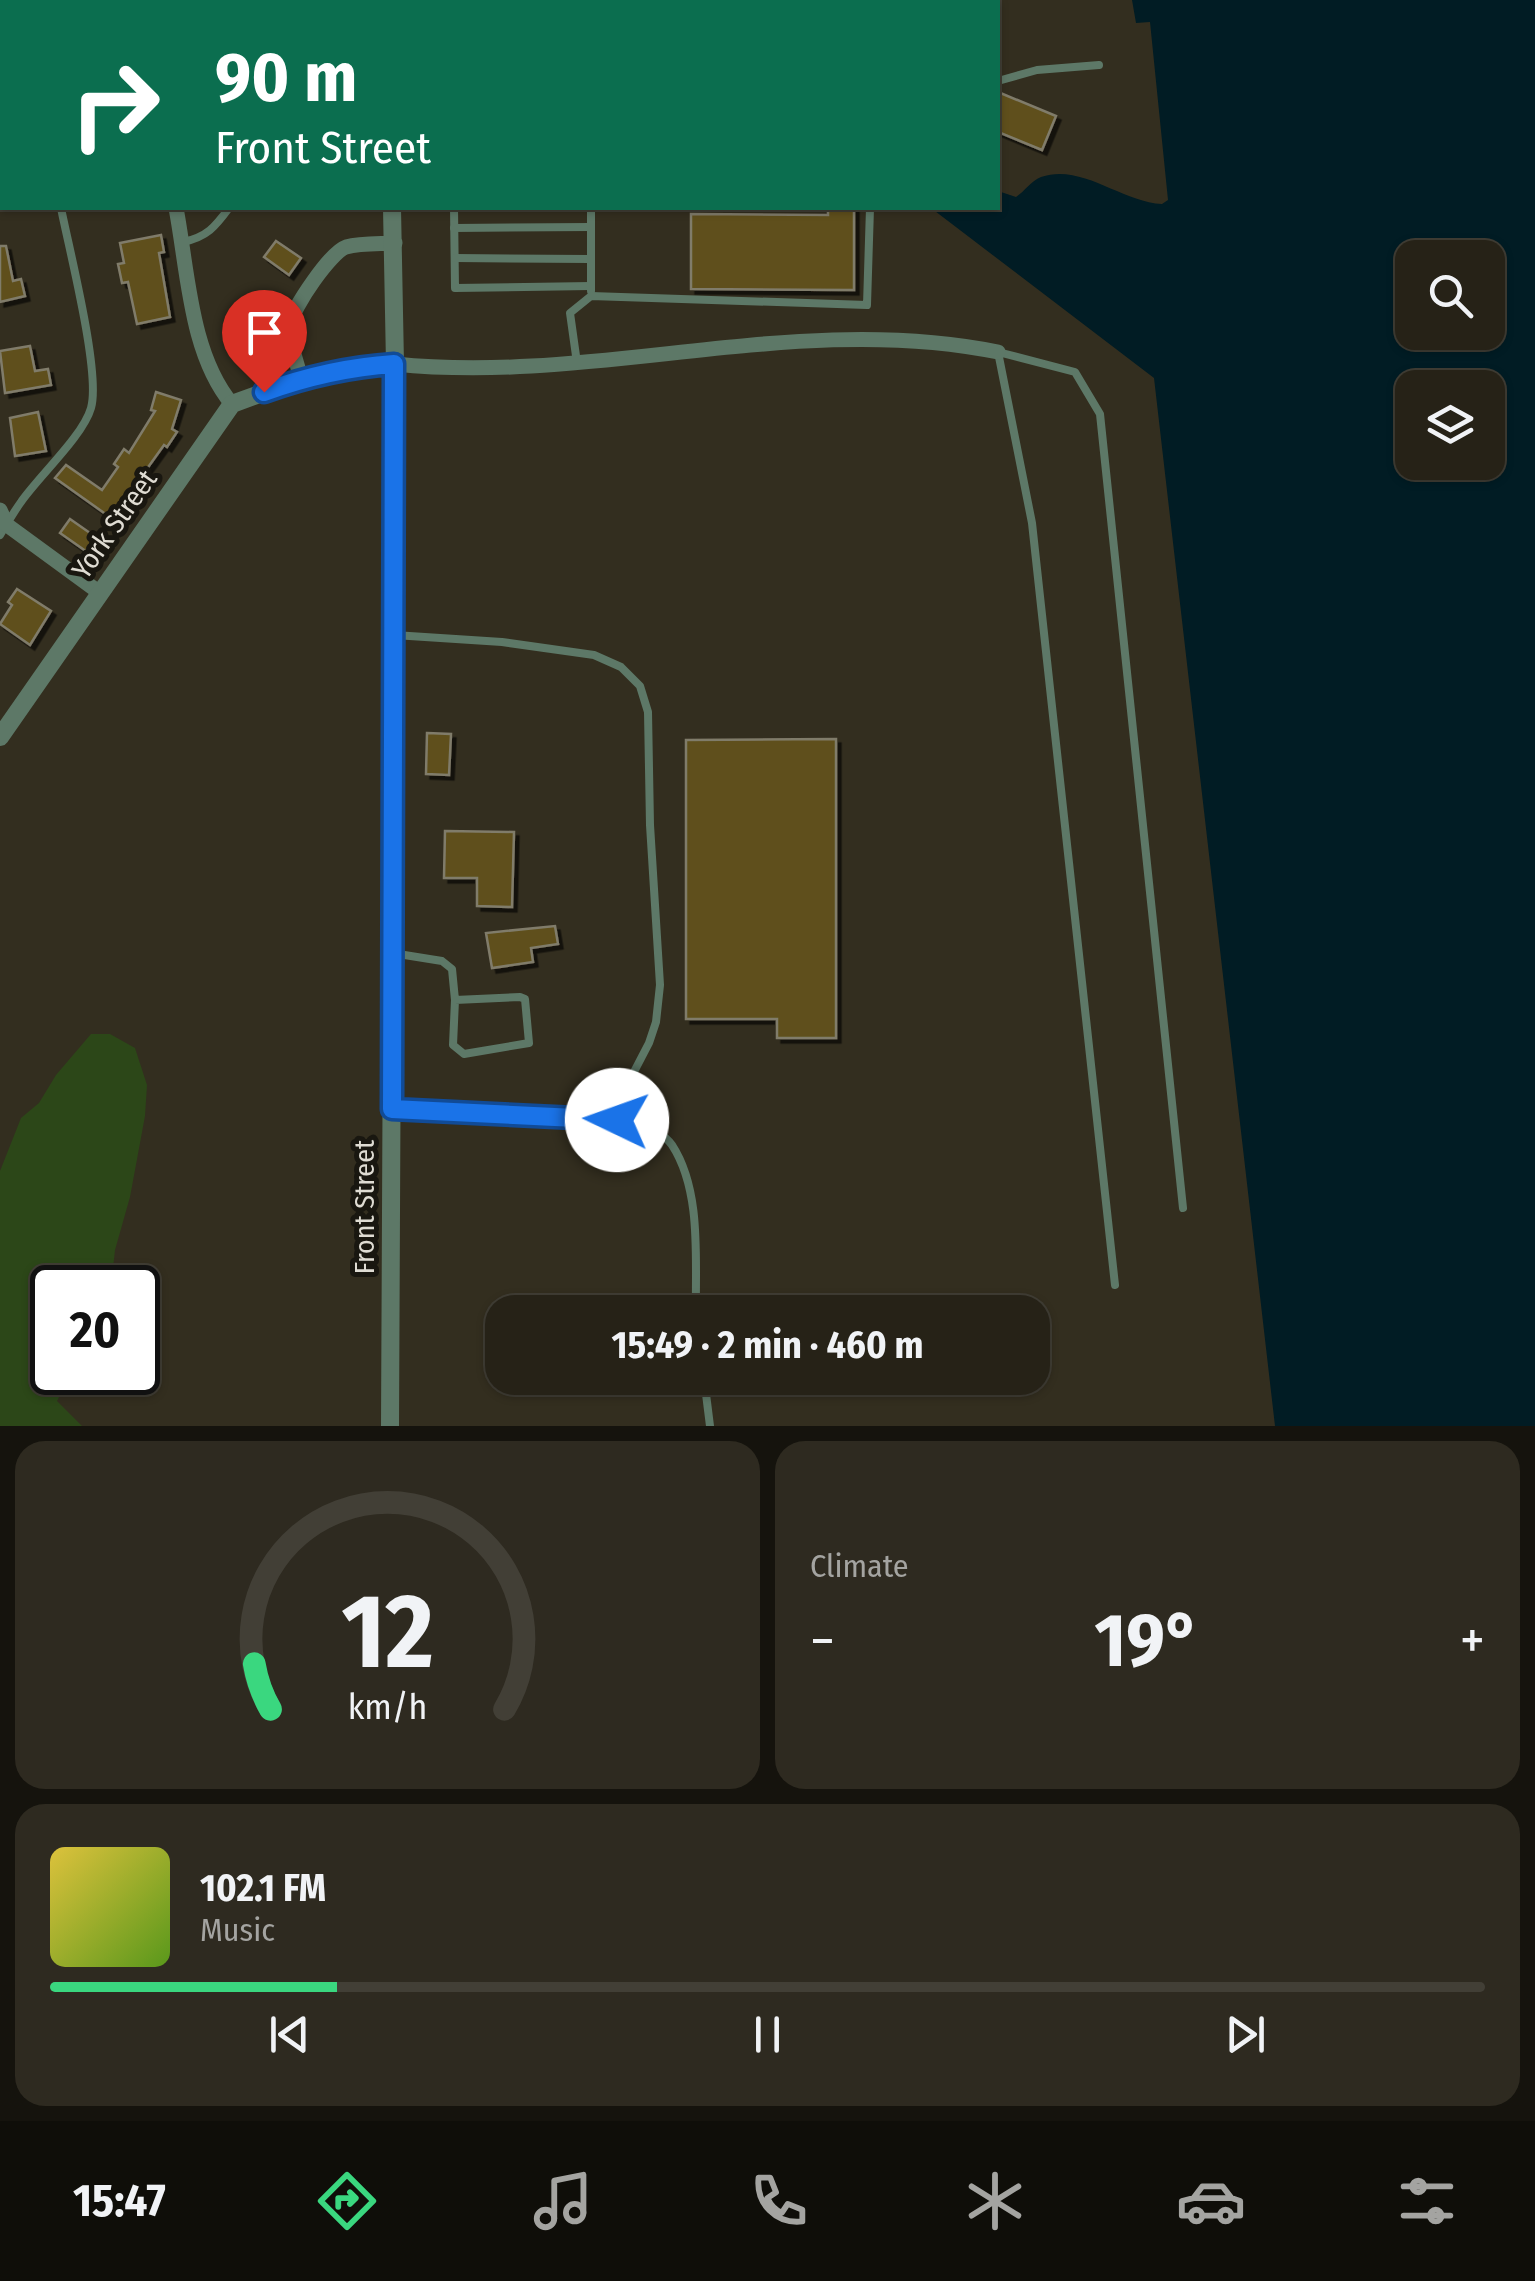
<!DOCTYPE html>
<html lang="en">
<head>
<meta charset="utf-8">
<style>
  :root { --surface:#262217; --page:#2e2a20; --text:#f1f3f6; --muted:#a4a4a1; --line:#423f36; --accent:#3ad77f }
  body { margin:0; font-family:"Fira Sans Condensed",sans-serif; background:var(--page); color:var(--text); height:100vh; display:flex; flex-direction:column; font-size:38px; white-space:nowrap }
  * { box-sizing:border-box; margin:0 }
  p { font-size:32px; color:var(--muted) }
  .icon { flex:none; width:55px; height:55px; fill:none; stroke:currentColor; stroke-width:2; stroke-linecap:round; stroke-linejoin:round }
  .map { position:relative; height:1426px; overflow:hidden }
  .details { display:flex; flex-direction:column; gap:15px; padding:15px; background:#15130d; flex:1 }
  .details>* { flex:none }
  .hud { position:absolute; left:0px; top:0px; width:1000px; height:210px; box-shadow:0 2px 8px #0004,0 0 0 2px var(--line); background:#0b6e4f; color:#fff; overflow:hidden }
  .fabs { position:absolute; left:1395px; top:240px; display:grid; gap:20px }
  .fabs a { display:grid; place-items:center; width:110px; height:110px; border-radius:20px; background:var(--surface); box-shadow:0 2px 8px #0004,0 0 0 2px var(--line); font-size:50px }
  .speed { position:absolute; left:30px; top:1265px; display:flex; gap:20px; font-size:50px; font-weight:700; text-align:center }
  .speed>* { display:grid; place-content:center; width:130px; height:130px; border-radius:50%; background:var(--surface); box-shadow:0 2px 8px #0004,0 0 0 2px var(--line); line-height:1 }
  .speed .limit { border:5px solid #111; border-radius:15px; background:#fff; color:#111 }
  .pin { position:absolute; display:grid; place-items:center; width:85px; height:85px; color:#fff; margin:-102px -42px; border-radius:50% 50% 50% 0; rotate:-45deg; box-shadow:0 0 10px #0007 }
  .pin .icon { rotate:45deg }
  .me { position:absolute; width:110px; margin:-55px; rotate:273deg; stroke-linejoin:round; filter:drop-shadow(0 0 8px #0008) }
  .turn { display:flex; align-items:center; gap:35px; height:210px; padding:0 50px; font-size:45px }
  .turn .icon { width:130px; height:130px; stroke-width:2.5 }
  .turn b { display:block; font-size:70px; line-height:85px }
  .big { font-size:75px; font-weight:700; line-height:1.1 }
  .details .tile { flex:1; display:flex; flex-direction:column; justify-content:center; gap:15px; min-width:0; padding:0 35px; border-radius:30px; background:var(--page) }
  .details .dial { align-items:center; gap:0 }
  .dial svg { height:260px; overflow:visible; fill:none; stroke:var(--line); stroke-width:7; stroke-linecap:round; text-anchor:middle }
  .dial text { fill:var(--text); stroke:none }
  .song { display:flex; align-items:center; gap:30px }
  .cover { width:120px; height:120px; border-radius:15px; background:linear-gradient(135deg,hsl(50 70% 55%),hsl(90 70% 35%)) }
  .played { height:10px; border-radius:5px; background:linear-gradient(90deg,var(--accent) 20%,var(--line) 20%) }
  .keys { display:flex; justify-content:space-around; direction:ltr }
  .heat { display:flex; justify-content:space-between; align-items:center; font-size:55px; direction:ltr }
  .details .tiles { flex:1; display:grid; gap:15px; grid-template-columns:1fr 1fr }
  .tile:last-child { grid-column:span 2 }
  .trip { position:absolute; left:485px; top:1295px; width:565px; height:100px; border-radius:30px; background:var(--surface); box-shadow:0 2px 8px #0004,0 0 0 2px var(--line); font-weight:700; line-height:100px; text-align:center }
  .tab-bar { display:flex; height:160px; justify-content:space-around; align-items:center; background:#0f0e09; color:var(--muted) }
  .tab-bar .icon { width:70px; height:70px }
  .tab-bar .current { color:var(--accent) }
  .tab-bar b { font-size:45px; color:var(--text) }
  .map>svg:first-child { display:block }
</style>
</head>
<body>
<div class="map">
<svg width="1535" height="1426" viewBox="0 0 1535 1426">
  <defs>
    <filter id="shadow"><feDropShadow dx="4.5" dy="4.5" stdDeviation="0" flood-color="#0009"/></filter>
  </defs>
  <rect width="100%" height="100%" fill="#332e1f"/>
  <path fill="#2c4718" d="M91,1034H110L135,1048L147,1085L145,1116L130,1197L115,1250L111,1287L52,1288V1372L72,1373L57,1401L82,1426H0V1171L21,1118L39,1103L56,1075Z"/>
  <path fill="#011c24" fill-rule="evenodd" d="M1132,0H1535V1426H1275L1154,378L931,208H998V191L1016,197C1025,191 1031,181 1041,177C1082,163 1121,202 1162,204L1168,200L1150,22L1136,23ZM1412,258H1488V332H1412ZM1412,388H1488V462H1412Z"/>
  <g fill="#5e501b" stroke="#807b6a" stroke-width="2.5" filter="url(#shadow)">
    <path d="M998,92L1056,116L1042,150L998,132Z"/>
    <path d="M828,208H854V290L691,289V214L828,215Z"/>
    <path d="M161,235L164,252L159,253L170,317L137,324L128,282L122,283L118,264L124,263L120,243Z"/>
    <path d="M276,241L301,258L289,275L264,257Z"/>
    <path d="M0,246H6L13,281L21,279L25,296L0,302Z"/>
    <path d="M30,346L35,371L48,369L51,385L5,393L0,351Z"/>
    <path d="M156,392L181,400L172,429L177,432L167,447L164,445L136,484L140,486L114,520L55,478L66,465L102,490L118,467L114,464L124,449L129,453L155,411L151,410Z"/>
    <path d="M38,412L46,451L15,456L10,418Z"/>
    <path d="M70,519L100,540L90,554L60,533Z"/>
    <path d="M17,589L51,611L30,645L0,624L12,605L8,602Z"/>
    <path d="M427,733L451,734L449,775L426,774Z"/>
    <path d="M836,739V1038H777V1019H686V740Z"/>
    <path d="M445,831L514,832L512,907L477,906V878H444Z"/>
    <path d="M555,926L558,944L531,948L533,962L492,968L486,933Z"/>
  </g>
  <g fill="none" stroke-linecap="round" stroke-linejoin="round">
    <g stroke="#5d7867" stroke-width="8">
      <path d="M21,0V2"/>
      <path d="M256,0V2"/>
      <path d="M535,2L536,0"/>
      <path d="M998,81L1037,70L1099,65"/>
      <path d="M454,208L455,288L591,286"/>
      <path d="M454,228L591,227"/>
      <path d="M183,242C207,237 215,227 229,208"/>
      <path d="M455,258L590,259"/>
      <path d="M591,291V208"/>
      <path d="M577,363L570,313L591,296L867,305L870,208"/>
      <path d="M0,535C7,524 13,513 21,502C39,476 83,436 91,408C101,373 69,249 61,208"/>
      <path d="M394,635L502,642L594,655L621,667L640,686L648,712L650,825L660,985L656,1022L649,1043L624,1091L617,1120"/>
      <path d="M392,953L442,961L452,969L455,1000L453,1045L464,1054L529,1043L525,999L520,997L455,1000"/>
      <path d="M392,1109L648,1125C656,1131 666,1136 672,1145C702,1191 695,1260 696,1312"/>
      <path d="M1115,1285L1032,523L998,352L1075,372L1100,414L1183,1208"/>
      <path d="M704,1378L710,1426"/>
    </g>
    <g stroke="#5d7867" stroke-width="15">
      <path d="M139,0V2"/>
      <path d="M176,208C188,271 190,354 232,404"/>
      <path d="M395,364C596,385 797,311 998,352"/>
      <path d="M301,379C297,362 288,341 290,324C293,307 331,252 346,247C361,243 380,244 395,243"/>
      <path d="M0,510L7,525L100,593"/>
    </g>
    <g stroke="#5d7867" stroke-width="18">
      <path d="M364,0V2"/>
      <path d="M0,737L232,404L312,375L354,366L395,364"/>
      <path d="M390,1426L395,364L392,208"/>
    </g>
  </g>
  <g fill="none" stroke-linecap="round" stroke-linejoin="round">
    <defs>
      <path id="route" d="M264,392C308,376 348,367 394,364L392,1109L617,1120"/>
    </defs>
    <use href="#route" stroke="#114b97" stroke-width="25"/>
    <use href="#route" stroke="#1a73e8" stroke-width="18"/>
  </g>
  <g text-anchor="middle" stroke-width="10" stroke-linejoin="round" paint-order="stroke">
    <g font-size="28" fill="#dfdcd3" stroke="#191710">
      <text transform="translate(114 524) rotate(-55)" y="10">York Street</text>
      <text transform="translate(364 1207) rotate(-90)" y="10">Front Street</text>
    </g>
  </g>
</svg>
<div class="fabs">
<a><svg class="icon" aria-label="search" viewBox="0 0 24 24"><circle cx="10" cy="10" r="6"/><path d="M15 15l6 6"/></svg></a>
<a><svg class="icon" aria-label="layers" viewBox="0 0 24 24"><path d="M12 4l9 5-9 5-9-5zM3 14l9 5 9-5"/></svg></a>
</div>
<div class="speed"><div class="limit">20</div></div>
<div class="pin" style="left:264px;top:392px;background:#d93025"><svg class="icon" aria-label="arrive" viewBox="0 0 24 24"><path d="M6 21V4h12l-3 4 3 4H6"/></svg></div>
<svg class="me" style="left:617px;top:1120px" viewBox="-20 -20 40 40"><circle r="19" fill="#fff"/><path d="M0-13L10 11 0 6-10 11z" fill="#1a73e8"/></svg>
<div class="trip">15:49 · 2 min · 460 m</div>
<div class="hud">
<div class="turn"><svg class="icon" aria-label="right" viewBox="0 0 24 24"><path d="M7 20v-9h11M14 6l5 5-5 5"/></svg><div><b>90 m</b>Front Street</div></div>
</div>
</div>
<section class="details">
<div class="tiles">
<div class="tile dial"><svg viewBox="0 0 100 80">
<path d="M14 69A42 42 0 1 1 86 69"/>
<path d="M14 69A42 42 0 0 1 9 55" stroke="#3ad77f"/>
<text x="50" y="56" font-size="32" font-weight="700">12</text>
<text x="50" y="72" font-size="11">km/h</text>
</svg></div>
<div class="tile"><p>Climate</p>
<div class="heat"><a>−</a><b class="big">19°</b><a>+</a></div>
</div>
<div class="tile">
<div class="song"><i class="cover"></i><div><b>102.1 FM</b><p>Music</p></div></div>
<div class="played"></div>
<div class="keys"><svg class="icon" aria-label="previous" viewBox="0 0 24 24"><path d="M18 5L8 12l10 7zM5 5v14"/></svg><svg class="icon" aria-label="pause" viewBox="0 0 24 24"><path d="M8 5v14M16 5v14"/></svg><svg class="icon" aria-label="next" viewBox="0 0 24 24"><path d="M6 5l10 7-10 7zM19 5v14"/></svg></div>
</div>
</div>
</section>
<nav class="tab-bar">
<b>15:47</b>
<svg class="icon current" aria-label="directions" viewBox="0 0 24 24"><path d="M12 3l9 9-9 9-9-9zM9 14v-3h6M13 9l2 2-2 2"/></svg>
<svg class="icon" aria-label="music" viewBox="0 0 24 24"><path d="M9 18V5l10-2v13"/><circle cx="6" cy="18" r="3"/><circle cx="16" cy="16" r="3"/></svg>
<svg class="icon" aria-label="phone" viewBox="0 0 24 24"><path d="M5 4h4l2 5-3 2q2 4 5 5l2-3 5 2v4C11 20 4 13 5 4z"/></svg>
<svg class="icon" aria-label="climate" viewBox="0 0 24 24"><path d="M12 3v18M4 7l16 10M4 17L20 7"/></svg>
<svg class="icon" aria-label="car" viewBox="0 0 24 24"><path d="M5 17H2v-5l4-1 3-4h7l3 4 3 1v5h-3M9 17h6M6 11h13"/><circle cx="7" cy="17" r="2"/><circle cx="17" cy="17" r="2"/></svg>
<svg class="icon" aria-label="filters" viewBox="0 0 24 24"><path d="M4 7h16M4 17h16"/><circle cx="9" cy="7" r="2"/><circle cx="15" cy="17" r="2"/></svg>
</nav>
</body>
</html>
